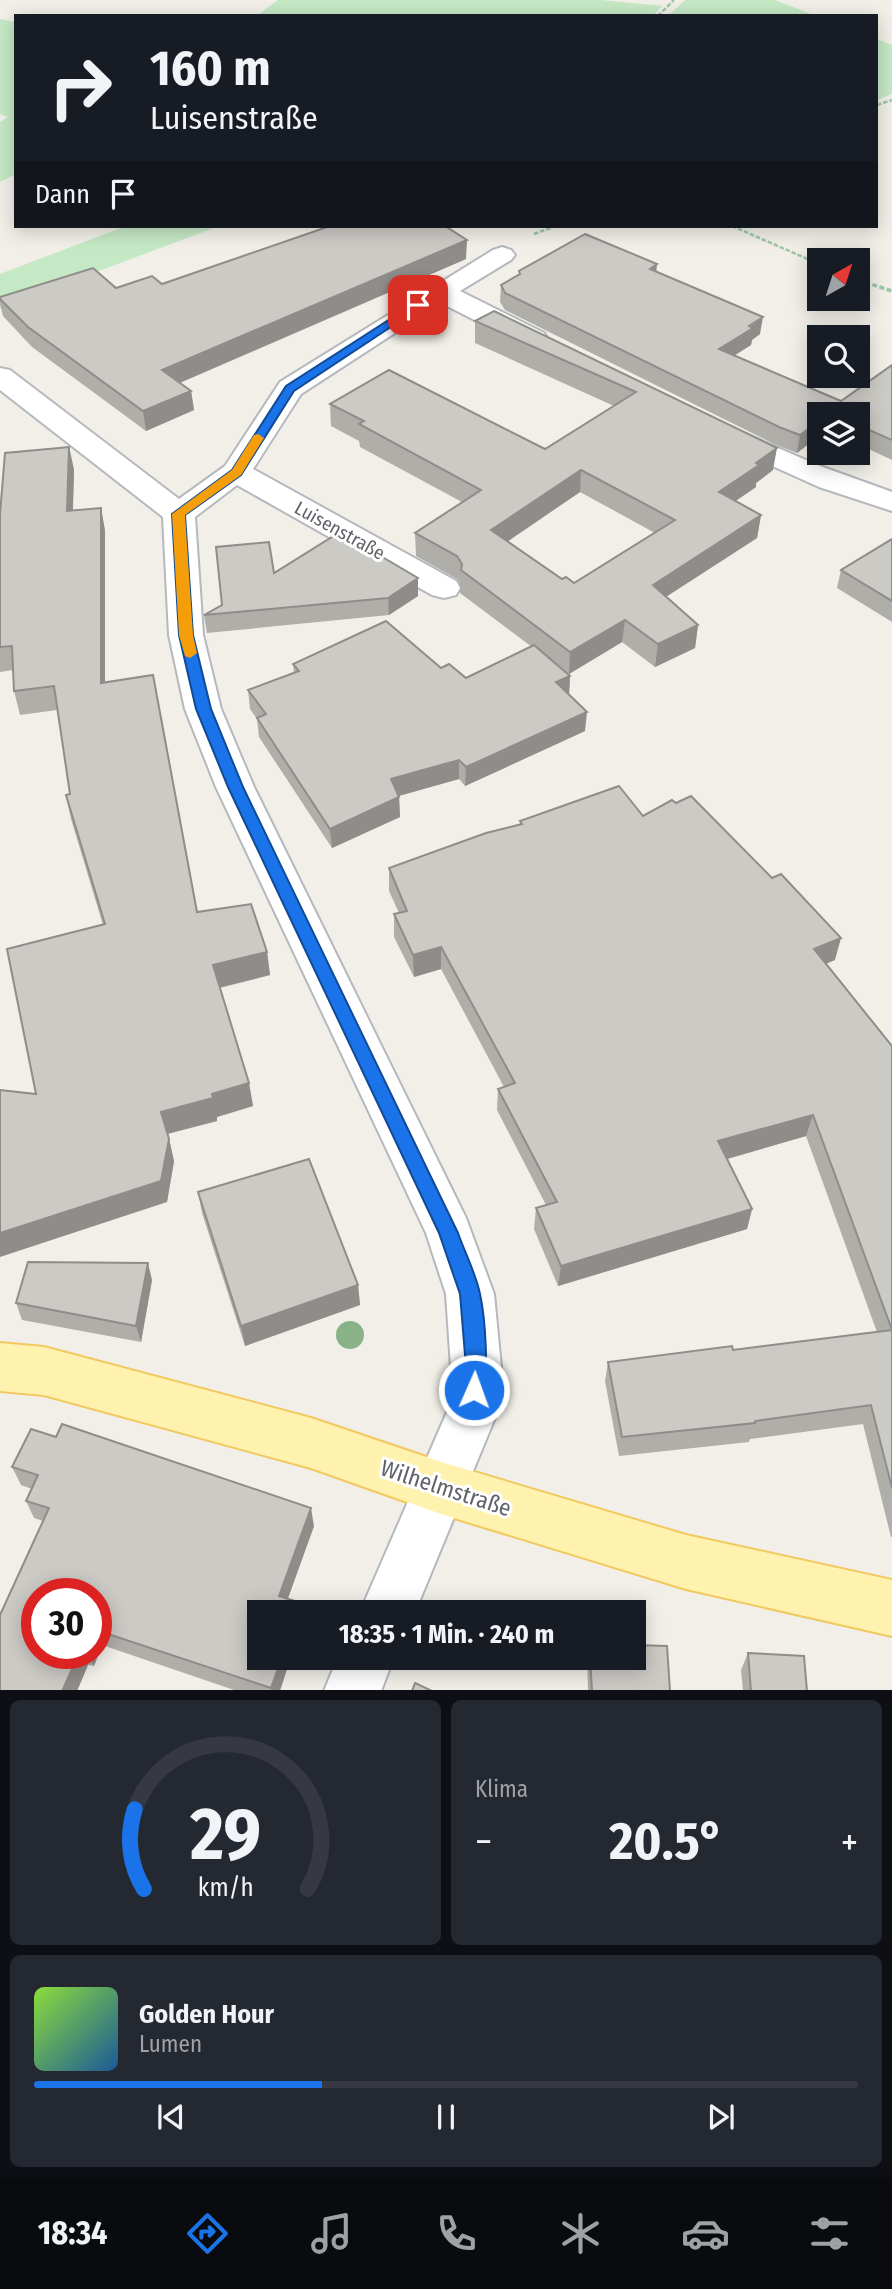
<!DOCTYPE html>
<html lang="de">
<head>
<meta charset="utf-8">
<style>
  :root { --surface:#171b24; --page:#242831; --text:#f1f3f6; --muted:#9ea1a6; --line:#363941; --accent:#1a73e8 }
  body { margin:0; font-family:"Fira Sans Condensed",sans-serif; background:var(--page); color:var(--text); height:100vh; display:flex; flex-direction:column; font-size:26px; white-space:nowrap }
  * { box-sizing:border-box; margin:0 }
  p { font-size:23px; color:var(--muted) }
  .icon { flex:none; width:38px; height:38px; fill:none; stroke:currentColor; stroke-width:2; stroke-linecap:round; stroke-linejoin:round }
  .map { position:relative; height:1690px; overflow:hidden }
  .side { display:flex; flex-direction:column; gap:10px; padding:10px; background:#0d0f14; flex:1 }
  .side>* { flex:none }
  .guide { position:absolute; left:14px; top:14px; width:864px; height:214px; border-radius:0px; box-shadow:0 4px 18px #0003; background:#171b24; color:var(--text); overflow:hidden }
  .needle { width:46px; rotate:39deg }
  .tools { position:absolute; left:807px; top:248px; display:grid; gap:14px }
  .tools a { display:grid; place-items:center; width:63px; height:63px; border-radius:0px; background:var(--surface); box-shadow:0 4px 18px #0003; font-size:35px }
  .speed { position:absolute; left:21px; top:1578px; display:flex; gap:14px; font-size:35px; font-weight:700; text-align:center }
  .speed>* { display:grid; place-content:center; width:91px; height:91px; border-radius:50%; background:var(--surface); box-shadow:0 4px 18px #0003; line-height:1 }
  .speed .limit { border:10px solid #d22; background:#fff; color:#111 }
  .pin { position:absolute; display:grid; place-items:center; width:60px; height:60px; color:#fff; margin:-30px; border-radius:14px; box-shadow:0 4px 10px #0006 }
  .me { position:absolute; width:77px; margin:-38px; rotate:2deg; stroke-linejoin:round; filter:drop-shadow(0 0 5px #0008) }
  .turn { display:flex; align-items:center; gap:24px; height:147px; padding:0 21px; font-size:32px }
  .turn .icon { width:91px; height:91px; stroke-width:2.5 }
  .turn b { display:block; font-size:49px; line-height:60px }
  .then { display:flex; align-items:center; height:66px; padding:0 21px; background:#0003; gap:14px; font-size:26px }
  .big { font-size:52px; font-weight:700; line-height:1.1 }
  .side .widget { flex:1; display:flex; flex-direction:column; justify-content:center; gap:10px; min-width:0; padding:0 24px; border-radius:10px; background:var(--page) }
  .side .dial { align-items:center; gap:0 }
  .dial svg { height:182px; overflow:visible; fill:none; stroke:var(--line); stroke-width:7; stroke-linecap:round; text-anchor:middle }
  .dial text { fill:var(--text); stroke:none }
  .song { display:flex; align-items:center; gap:21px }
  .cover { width:84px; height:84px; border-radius:10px; background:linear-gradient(135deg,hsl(90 70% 55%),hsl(210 70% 35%)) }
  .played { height:7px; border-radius:4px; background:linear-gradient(90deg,var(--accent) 35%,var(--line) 35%) }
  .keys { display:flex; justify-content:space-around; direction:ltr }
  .heat { display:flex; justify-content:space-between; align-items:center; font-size:38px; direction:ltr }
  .side .tiles { flex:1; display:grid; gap:10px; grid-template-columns:1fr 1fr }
  .widget:last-child { grid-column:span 2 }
  .trip { position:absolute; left:247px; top:1600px; width:399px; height:70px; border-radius:0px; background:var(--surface); box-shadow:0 4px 18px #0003; font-weight:700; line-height:70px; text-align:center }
  .menu { display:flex; height:112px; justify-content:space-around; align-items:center; background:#090b0e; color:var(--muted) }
  .menu .icon { width:49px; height:49px }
  .menu .active { color:var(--accent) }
  .menu b { font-size:32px; color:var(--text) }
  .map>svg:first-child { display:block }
</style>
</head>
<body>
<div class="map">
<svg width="892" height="1691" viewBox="0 0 892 1691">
  <rect width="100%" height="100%" fill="#f1efe8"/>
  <g fill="#c5e8c5">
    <path d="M278,0H601L662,6L653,16H256Z"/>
    <path d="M685,0H775L816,16H668Z"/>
    <path d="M0,19L16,22V174L0,182V122L8,117L0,114Z"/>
    <path d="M877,39L892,45V94L877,100Z"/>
    <path d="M126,226H219L0,308V274Z"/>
  </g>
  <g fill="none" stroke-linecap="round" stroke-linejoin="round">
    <defs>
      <g id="minor">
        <path d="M502,247L511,250L515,255L511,260L460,291L544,333L548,339L544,345L534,347L524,345L441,303L301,394L253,469L456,581L460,588L456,595L444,598L432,595L237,485L195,517L203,635L221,709L254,787L466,1218L494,1294L501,1367L497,1413L415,1612H360L447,1412L451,1367L446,1294L426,1233L216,787L185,709L169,635L163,517L0,390V368L10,370L179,499L225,466L280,382L493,250Z"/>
        <path d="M729,427L820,466L892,492V511L819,487L719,442L714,436L719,430Z"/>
        <path d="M338,1657H394L381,1691H324Z"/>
      </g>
      <path id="major" d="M0,1343L44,1347L311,1418L441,1462L686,1535L892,1580V1636L686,1589L441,1514L311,1468L44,1395L0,1391Z"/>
    </defs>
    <use href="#minor" stroke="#b5b8bc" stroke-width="4"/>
    <use href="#major" stroke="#f2c960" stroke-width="4"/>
    <g stroke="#9cc7a9" stroke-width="2.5" stroke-dasharray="4.5 2" stroke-linecap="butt">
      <path d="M658,16L674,0"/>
      <path d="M877,105L892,100"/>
      <path d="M732,226L819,264"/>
      <path d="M534,234L556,226"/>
    </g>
    <path stroke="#9cc7a9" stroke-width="3.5" stroke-dasharray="5 2.5" stroke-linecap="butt" d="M858,280L892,291"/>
    <use href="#minor" fill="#fff" fill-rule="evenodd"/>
    <use href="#major" fill="#fff2af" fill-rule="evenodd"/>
  </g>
  <circle fill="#89b387" cx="350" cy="1335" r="14"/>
  <g fill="#afaea9" fill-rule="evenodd">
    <path d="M466,259L180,383L191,391L194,410L146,431L32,347L3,316L0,304V297Z"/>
    <path d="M657,264L656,271L760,334L752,340L751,345L734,356L841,401L892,365V460L858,444V415H819V436L797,453L776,445L505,310L500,302L501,285L519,275V271Z"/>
    <path d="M494,311L773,470L756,483V487L736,501L761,515L757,538L666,597L698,625L695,648L655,667L622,642L569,674L570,676L569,694L585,731L465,786L459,779L399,796L400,817L332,848L259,737L257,719L250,709L248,690L294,673L293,664L441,668L466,678L532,647L460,593V584L457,579L416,556L415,533L462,502L360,447L359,441L331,426L330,404L545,449L614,406L475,343V321ZM580,492L655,533L574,583L562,579L507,541Z"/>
    <path d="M69,447L74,470L73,510L101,508L105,531V683L197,912L267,952L270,975L220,988L249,1083L253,1106L217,1117V1121L168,1134L174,1161L167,1202L36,1094L103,925L71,819L66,796L70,794L57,710L20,715L14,691L13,670L0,672V514Z"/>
    <path d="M892,539V622L837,588L841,570Z"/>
    <path d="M274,573L418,578V596L389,615L207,633L204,615Z"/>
    <path d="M643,816L835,960L826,963L892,1046V1537H891L863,1424L750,1439L749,1442L619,1456L605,1381L608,1362L733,1350L877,1332L806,1136L727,1159L752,1209L747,1229L558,1286L534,1229L536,1208L546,1205L497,1110L498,1089L504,1087L441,969L414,977L394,937V914L399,913L389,891V868L520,825V821Z"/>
    <path d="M198,1192L358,1285L360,1305L245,1346L202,1213Z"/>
    <path d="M152,1280L141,1342L22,1320L16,1303Z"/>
    <path d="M12,1467L314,1526L288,1598L301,1603L303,1612H259L280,1691H237L102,1645L94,1666L88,1665L77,1691H0L43,1521L34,1518L26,1501L32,1489L21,1485ZM96,1594V1654H37Z"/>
    <path d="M748,1653L807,1691H743L741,1670Z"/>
    <path d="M587,1657H634L670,1691H588Z"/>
  </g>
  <g fill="#8f8d8a">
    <path d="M467,240L466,259L165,389L162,370Z"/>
    <path d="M657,264L655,281L650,269Z"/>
    <path d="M763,317L760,334L752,340L751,345L717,366L719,349Z"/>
    <path d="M191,391L194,410L146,431L143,411Z"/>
    <path d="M819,421V436L797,453L800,435Z"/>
    <path d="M69,447L74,470L72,534L67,511Z"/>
    <path d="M777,448L773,470L756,483V487L716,514L719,492Z"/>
    <path d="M581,470L580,492L491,553V530Z"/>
    <path d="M101,508L105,531V707L101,683Z"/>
    <path d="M761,515L757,538L650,607L653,585Z"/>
    <path d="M418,578V596L389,615L388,598Z"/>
    <path d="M625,620L622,642L569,674L570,652Z"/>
    <path d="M698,625L695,648L655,667L658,644Z"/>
    <path d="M570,676L569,695L556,682Z"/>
    <path d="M587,712L585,731L465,786L466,767Z"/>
    <path d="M459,760V779L391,798V779Z"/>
    <path d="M399,797L400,817L332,848L330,829Z"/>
    <path d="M841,938L835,960L809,971L814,949Z"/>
    <path d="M441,947V969L414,977L413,955Z"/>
    <path d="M267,952L270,975L217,988L213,965Z"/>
    <path d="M249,1083L253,1106L217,1117V1121L166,1134L161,1112L212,1094Z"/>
    <path d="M813,1115L806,1136L713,1163L718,1141Z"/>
    <path d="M169,1139L174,1161L167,1202L0,1257V1233Z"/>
    <path d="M752,1209L747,1229L558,1286L561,1266Z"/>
    <path d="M148,1263L152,1280L141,1342L136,1326Z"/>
    <path d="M358,1285L360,1305L245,1346L241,1326Z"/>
    <path d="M311,1508L314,1526L283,1612L279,1596Z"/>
    <path d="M301,1603L303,1612H298Z"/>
    <path d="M96,1632L102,1645L94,1666L88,1654H96Z"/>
    <path d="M79,1654H82L88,1665L77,1691H62Z"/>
    <path d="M282,1657H291L280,1691H272L271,1688Z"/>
  </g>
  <g fill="#cccac5" stroke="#8f8d8a" stroke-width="2" fill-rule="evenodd">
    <path d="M330,226H445L467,240L162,370L191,391L143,411L28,327L0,299V297L93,268L116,288L152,276L162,284Z"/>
    <path d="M585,234L657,264L650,269L763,317L749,326L753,328L719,349L841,401L892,365V440L858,425V415H835L831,413L828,415H819V421L800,435L779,427L505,293L501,285L520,274L519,271Z"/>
    <path d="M494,311L777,448L756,463L759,465L719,492L761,515L653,585L698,625L658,644L625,620L570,652L461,570L462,564L457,556L415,533L481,490L359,424L364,421L330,404L389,370L545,449L636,392L475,321ZM581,470L675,520L574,583L566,577L562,579L491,530Z"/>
    <path d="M69,447L67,511L101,508V683L153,675L197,912L251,904L267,952L213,965L249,1083L212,1094L213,1098L161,1112L169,1139L161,1181L0,1233V1090L36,1094L7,949L105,924L66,795L70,794L54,686L14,691L12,646L0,647V514L5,453Z"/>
    <path d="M340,532L418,578L388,598L204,615L222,605L216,547L269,542L274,573Z"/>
    <path d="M892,539V601L841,570Z"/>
    <path d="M386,621L441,668L449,664L466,678L534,645L570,676L556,682L587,712L466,767L459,760L391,779L399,797L330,829L257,718L266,714L248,690L299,671L293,664Z"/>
    <path d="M619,786L643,816L672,800L676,803L691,796L772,878L781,874L841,938L814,949L892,1046V1488L871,1405L755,1421V1423L622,1437L608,1362L732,1346L733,1350L892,1330L813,1115L718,1141L752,1209L561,1266L536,1208L557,1202L498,1089L515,1083L441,947L413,955L394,914L407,911L389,868L486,833L522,824L520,821Z"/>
    <path d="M309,1159L358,1285L241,1326L198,1192Z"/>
    <path d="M28,1262L148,1263L136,1326L16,1303Z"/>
    <path d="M62,1424L311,1508L279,1596L301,1603L298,1612H259V1657H282L271,1688L96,1630V1594H37V1654H79L62,1691H0V1615L49,1508L26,1501L38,1475L12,1467L31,1429L56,1437Z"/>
    <path d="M634,1645L667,1646L670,1691H592L590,1657H634Z"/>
    <path d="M748,1653L804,1656L807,1691H751Z"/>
    <path d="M415,1683L432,1691H412Z"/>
  </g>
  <path fill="#1a73e8" stroke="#114b97" stroke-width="2" d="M415,303L424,305L294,391L241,475L185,515L193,635L211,709L243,787L458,1233C465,1253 476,1274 480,1294C485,1317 490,1376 481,1397L474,1400L467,1397L464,1390L466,1367L460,1294L439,1233L228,787L196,709L179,635L172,514L232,470L286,386Z"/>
  <path fill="#f59e0b" d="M258,434L264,438L241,475L185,515L193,635L197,653L190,658L185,656L179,635L172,514L232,470L254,435Z"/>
  <g text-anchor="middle" stroke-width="6" stroke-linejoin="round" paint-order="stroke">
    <g font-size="19" fill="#5f6368" stroke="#fff">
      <text transform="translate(340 530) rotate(29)" y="7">Luisenstraße</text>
    </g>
    <g font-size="23" fill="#5f6368" stroke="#fff">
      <text transform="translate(446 1488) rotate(18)" y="8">Wilhelmstraße</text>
    </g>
  </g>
</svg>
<div class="tools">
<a><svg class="needle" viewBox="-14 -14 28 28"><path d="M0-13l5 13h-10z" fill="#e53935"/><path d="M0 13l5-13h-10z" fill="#9ea1a6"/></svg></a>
<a><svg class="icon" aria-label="search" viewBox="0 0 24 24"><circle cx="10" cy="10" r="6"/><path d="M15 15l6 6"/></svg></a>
<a><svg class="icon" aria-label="layers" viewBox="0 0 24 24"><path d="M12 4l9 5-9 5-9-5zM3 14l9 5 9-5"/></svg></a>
</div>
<div class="speed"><div class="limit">30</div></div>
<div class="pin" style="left:418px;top:305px;background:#d93025"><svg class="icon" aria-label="arrive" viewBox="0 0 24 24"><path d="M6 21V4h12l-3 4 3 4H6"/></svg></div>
<svg class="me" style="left:474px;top:1390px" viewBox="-20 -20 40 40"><circle r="17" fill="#1a73e8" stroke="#fff" stroke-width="3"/><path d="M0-11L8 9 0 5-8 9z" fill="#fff"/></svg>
<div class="trip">18:35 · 1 Min. · 240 m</div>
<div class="guide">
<div class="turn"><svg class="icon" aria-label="right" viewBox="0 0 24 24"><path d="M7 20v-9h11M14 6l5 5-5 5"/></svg><div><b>160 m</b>Luisenstraße</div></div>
<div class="then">Dann<svg class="icon" aria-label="arrive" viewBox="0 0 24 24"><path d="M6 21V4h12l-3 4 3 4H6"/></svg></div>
</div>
</div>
<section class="side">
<div class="tiles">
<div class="widget dial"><svg viewBox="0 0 100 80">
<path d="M14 69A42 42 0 1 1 86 69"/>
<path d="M14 69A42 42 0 0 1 10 34" stroke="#1a73e8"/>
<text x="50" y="56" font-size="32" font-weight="700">29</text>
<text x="50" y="72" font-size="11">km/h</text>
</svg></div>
<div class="widget"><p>Klima</p>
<div class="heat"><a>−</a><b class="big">20.5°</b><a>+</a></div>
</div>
<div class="widget">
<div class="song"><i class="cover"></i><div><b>Golden Hour</b><p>Lumen</p></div></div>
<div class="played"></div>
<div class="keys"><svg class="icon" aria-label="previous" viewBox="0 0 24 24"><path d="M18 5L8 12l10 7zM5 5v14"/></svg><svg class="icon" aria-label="pause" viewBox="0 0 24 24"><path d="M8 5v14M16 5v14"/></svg><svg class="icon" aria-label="next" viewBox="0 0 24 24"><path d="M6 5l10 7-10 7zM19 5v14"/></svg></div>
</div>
</div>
</section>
<nav class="menu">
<b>18:34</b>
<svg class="icon active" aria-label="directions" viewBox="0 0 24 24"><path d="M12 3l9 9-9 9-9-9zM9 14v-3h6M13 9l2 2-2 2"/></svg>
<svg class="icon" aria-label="music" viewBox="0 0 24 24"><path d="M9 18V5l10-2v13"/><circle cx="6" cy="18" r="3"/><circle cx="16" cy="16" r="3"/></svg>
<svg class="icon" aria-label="phone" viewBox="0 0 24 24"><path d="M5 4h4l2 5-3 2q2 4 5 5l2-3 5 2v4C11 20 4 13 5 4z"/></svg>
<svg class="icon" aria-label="climate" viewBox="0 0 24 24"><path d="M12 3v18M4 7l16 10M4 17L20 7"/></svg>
<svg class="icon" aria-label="car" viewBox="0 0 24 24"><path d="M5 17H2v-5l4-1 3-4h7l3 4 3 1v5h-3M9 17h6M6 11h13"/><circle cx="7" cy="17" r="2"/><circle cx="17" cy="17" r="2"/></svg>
<svg class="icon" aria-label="filters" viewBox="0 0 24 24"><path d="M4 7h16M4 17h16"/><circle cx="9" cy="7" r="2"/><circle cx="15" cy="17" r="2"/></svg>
</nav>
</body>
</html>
